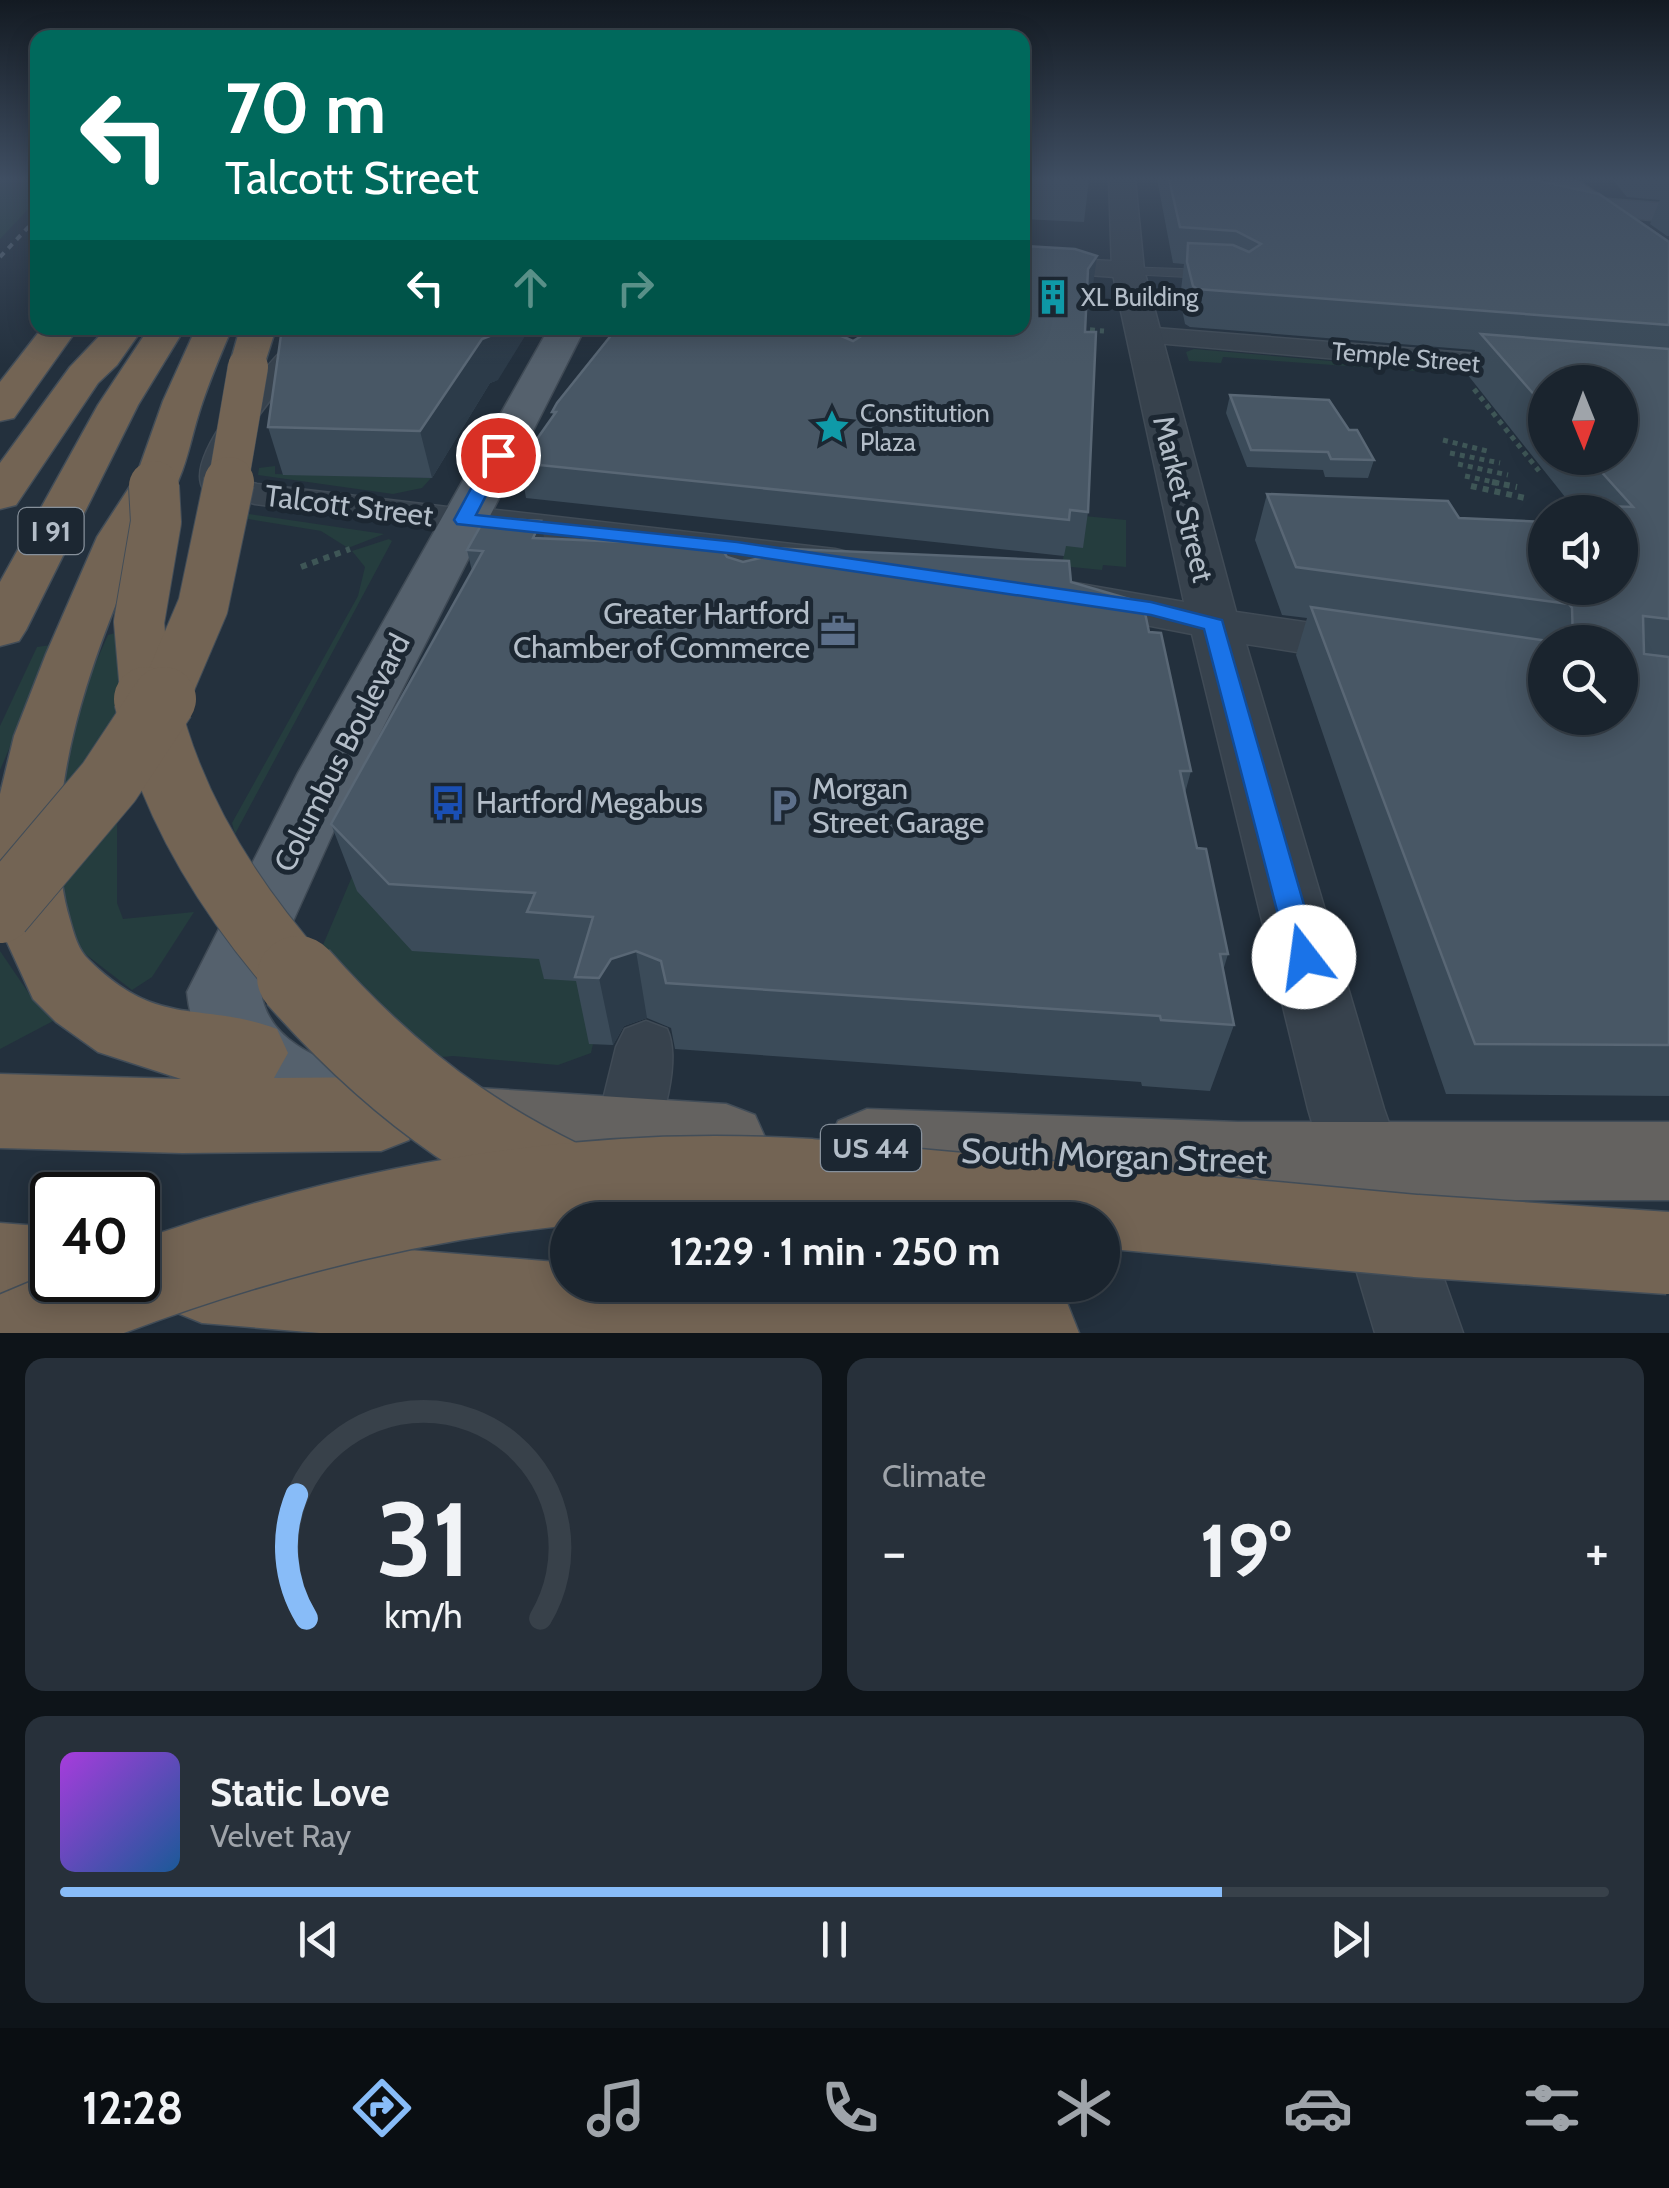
<!DOCTYPE html>
<html lang="en">
<head>
<meta charset="utf-8">
<style>
  :root { --surface:#1a242e; --page:#27303a; --text:#f1f3f6; --muted:#9fa4aa; --line:#38414a; --accent:#88bcf8 }
  body { margin:0; font-family:Cabin,sans-serif; background:var(--page); color:var(--text); height:100vh; display:flex; flex-direction:column; font-size:38px; white-space:nowrap }
  * { box-sizing:border-box; margin:0 }
  p { font-size:32px; color:var(--muted) }
  .icon { flex:none; width:55px; height:55px; fill:none; stroke:currentColor; stroke-width:2; stroke-linecap:round; stroke-linejoin:round }
  .map { position:relative; height:1333px; overflow:hidden }
  .sheet { display:flex; flex-direction:column; gap:25px; padding:25px; background:#0e1419; flex:1 }
  .sheet>* { flex:none }
  .banner { position:absolute; left:30px; top:30px; width:1000px; height:305px; border-radius:20px; box-shadow:0 5px 25px #0003,0 0 0 2px var(--line); background:#00695c; color:#fff; overflow:hidden }
  .needle { width:65px; rotate:179deg }
  .fabs { position:absolute; left:1528px; top:365px; display:grid; gap:20px }
  .fabs a { display:grid; place-items:center; width:110px; height:110px; border-radius:50%; background:var(--surface); box-shadow:0 5px 25px #0003,0 0 0 2px var(--line); font-size:50px }
  .speed { position:absolute; left:30px; top:1172px; display:flex; gap:20px; font-size:50px; font-weight:700; text-align:center }
  .speed>* { display:grid; place-content:center; width:130px; height:130px; border-radius:50%; background:var(--surface); box-shadow:0 5px 25px #0003,0 0 0 2px var(--line); line-height:1 }
  .speed .limit { border:5px solid #111; border-radius:15px; background:#fff; color:#111 }
  .pin { position:absolute; display:grid; place-items:center; width:85px; height:85px; color:#fff; margin:-42px; border:5px solid #fff; border-radius:50%; box-shadow:0 2px 10px #0007 }
  .me { position:absolute; width:110px; margin:-55px; rotate:345deg; stroke-linejoin:round; filter:drop-shadow(0 0 8px #0008) }
  .turn { display:flex; align-items:center; gap:35px; height:210px; padding:0 30px; font-size:45px }
  .turn .icon { width:130px; height:130px; stroke-width:2.5 }
  .turn b { display:block; font-size:70px; line-height:85px }
  .lanes { display:flex; align-items:center; height:95px; padding:0 30px; background:#0003; justify-content:center; gap:50px; direction:ltr }
  .lanes .off { opacity:.35 }
  .big { font-size:75px; font-weight:700; line-height:1.1 }
  .sheet .card { flex:1; display:flex; flex-direction:column; justify-content:center; gap:15px; min-width:0; padding:0 35px; border-radius:20px; background:var(--page) }
  .sheet .dial { align-items:center; gap:0 }
  .dial svg { height:260px; overflow:visible; fill:none; stroke:var(--line); stroke-width:7; stroke-linecap:round; text-anchor:middle }
  .dial text { fill:var(--text); stroke:none }
  .song { display:flex; align-items:center; gap:30px }
  .cover { width:120px; height:120px; border-radius:15px; background:linear-gradient(135deg,hsl(280 70% 55%),hsl(210 70% 35%)) }
  .played { height:10px; border-radius:5px; background:linear-gradient(90deg,var(--accent) 75%,var(--line) 75%) }
  .keys { display:flex; justify-content:space-around; direction:ltr }
  .heat { display:flex; justify-content:space-between; align-items:center; font-size:55px; direction:ltr }
  .sheet .tiles { flex:1; display:grid; gap:25px; grid-template-columns:1fr 1fr }
  .card:last-child { grid-column:span 2 }
  .trip { position:absolute; left:550px; top:1202px; width:570px; height:100px; border-radius:50px; background:var(--surface); box-shadow:0 5px 25px #0003,0 0 0 2px var(--line); font-weight:700; line-height:100px; text-align:center }
  .tab-bar { display:flex; height:160px; justify-content:space-around; align-items:center; background:#0a0e12; color:var(--muted) }
  .tab-bar .icon { width:70px; height:70px }
  .tab-bar .selected { color:var(--accent) }
  .tab-bar b { font-size:45px; color:var(--text) }
  .map>svg:first-child { display:block }
</style>
</head>
<body>
<div class="map">
<svg width="1669" height="1333" viewBox="0 0 1669 1333">
  <rect width="100%" height="100%" fill="#23303d"/>
  <g fill="#253d3e">
    <path d="M0,179H38L37,200L0,239Z"/>
    <path d="M1194,349L1456,372L1457,374L1223,357L1221,363L1189,361L1186,352Z"/>
    <path d="M275,466V474L431,478L422,488L393,494L258,475L259,468Z"/>
    <path d="M242,513L384,534L348,548L321,531L242,518Z"/>
    <path d="M1084,516L1126,520V567L1103,565L1102,570L1062,566L1065,546Z"/>
    <path d="M389,539L392,541L235,834L232,823L358,596L365,567L352,551Z"/>
    <path d="M115,633L128,718L88,777L41,802L89,664L96,662L108,635Z"/>
    <path d="M51,645L36,677H40L0,770V726L37,647Z"/>
    <path d="M117,807V903L123,919L194,912L152,977L132,990L84,953L46,895Z"/>
    <path d="M368,839L551,960L606,984L591,1053L558,1065L453,1056L429,1058L320,952Z"/>
    <path d="M0,951L34,1001L55,1020L0,1049Z"/>
  </g>
  <g fill="none" stroke-linecap="round" stroke-linejoin="round">
    <defs>
      <path id="service" d="M1124,267L1207,270L1213,274L1207,278L1128,274L1122,270Z"/>
      <g id="minor">
        <path d="M1022,256L1128,262L1141,270L1128,278L1022,270Z"/>
        <path d="M1143,327L1529,358L1539,361L1544,367L1539,373L1529,376L1133,341L1129,335Z"/>
        <path d="M302,328H331C305,364 230,432 233,477L257,484L464,509L477,512L482,520L477,528L464,531L255,504L204,490C179,455 278,355 302,328Z"/>
        <path d="M646,1021L667,1029C682,1060 662,1125 648,1157L626,1165L604,1157L594,1136L616,1047L625,1029Z"/>
      </g>
      <g id="tertiary">
        <path d="M1109,179H1135L1144,270L1236,612L1373,632L1391,637L1399,648L1391,659L1373,664L1246,644L1384,1109L1463,1333H1375L1308,1109L1192,634L1058,608L1051,598L1058,588L1075,583L1184,602L1112,270Z"/>
        <path d="M470,507L835,549L852,553L858,563L852,573L835,577L454,529L448,520L454,511Z"/>
      </g>
      <path id="secondary" d="M1595,198L1669,204V222L1585,213L1581,207L1585,201Z"/>
      <g id="primary">
        <path d="M1547,179H1576L1669,242V266L1658,263L1571,203Z"/>
        <path d="M549,328H585L360,773L261,992C269,1048 333,1063 379,1080L391,1106L379,1132L351,1143C273,1119 196,1082 187,992L298,773Z"/>
      </g>
      <g id="trunk">
        <path d="M478,1088L726,1104L755,1115L767,1142L755,1169L726,1180L478,1162L449,1152L438,1125L449,1098Z"/>
        <path d="M867,1109L1238,1122H1669V1200H1238L867,1187L838,1175L826,1148L838,1121Z"/>
      </g>
      <g id="motorway">
        <path d="M42,328H78L14,418L0,421V382Z"/>
        <path d="M107,328H143L117,365L98,383L16,505L0,509V463L70,367Z"/>
        <path d="M149,328H185L138,405L26,630L19,641L0,646V582L98,405Z"/>
        <path d="M196,328H232C220,356 208,384 199,413C192,435 188,458 179,479C171,500 154,517 144,538C96,646 34,802 70,920C74,934 78,950 89,960C160,1030 198,1000 277,1029L288,1053L274,1078L381,1077L409,1088L421,1114L409,1140L381,1151L182,1153L0,1148V1074L181,1079L98,1052L56,1022L33,999L6,940L0,917V794L14,736L46,654L97,537L136,477L163,401Z"/>
        <path d="M240,328H276L261,375L248,378L235,375L229,367Z"/>
        <path d="M0,1223L52,1227V1280H93L84,1303L52,1316L0,1313Z"/>
        <path d="M202,1233L568,1263V1285H1027L1066,1300L1079,1333H320L202,1323L170,1310L157,1278L170,1246Z"/>
      </g>
    </defs>
    <use href="#service" stroke="#404b56" stroke-width="2"/>
    <use href="#minor" stroke="#404b56" stroke-width="3"/>
    <use href="#tertiary" stroke="#404b56" stroke-width="3"/>
    <use href="#secondary" stroke="#404b56" stroke-width="3"/>
    <use href="#primary" stroke="#404b56" stroke-width="3"/>
    <use href="#trunk" stroke="#424d58" stroke-width="3"/>
    <use href="#motorway" stroke="#424d58" stroke-width="3"/>
    <g stroke="#3e5656" stroke-width="5" stroke-dasharray="5 5" stroke-linecap="butt">
      <path d="M1080,329L1104,331"/>
      <path d="M1474,389L1539,471"/>
      <path d="M1443,440L1491,452"/>
      <path d="M1450,453L1500,463"/>
      <path d="M1458,464L1508,475"/>
      <path d="M1465,476L1503,484"/>
    </g>
    <g stroke="#3e5656" stroke-width="6" stroke-dasharray="6 6" stroke-linecap="butt">
      <path d="M1492,482L1517,487"/>
      <path d="M1471,486L1525,498"/>
      <path d="M301,567L350,549"/>
    </g>
    <use href="#service" fill="#37424d" fill-rule="evenodd"/>
    <use href="#minor" fill="#37424d" fill-rule="evenodd"/>
    <use href="#tertiary" fill="#37424d" fill-rule="evenodd"/>
    <use href="#secondary" fill="#455160" fill-rule="evenodd"/>
    <use href="#primary" fill="#55616d" fill-rule="evenodd"/>
    <use href="#trunk" fill="#646260" fill-rule="evenodd"/>
    <use href="#motorway" fill="#736454" fill-rule="evenodd"/>
    <path stroke="#596674" stroke-width="4" stroke-dasharray="6 6" stroke-linecap="butt" d="M0,257L38,217"/>
    <defs>
      <path id="motorway-bridge-far3" d="M228,484L248,367"/>
      <g id="motorway-bridge-far2">
        <path d="M146,702L139,622L156,522L154,486"/>
        <path d="M162,702L203,606L229,482"/>
      </g>
      <g id="motorway-bridge-far1">
        <path d="M146,699C170,804 230,900 301,980"/>
        <path d="M0,911L109,782L164,699"/>
      </g>
      <g id="motorway-bridge">
        <path d="M298,977C403,1096 502,1162 649,1220"/>
        <path d="M14,1333C269,1224 532,1162 810,1180L1416,1236L1669,1253"/>
      </g>
    </defs>
    <use href="#motorway-bridge-far3" stroke="#424d58" stroke-width="41" stroke-linecap="butt"/>
    <use href="#motorway-bridge-far2" stroke="#424d58" stroke-width="52" stroke-linecap="butt"/>
    <use href="#motorway-bridge-far1" stroke="#424d58" stroke-width="66" stroke-linecap="butt"/>
    <use href="#motorway-bridge" stroke="#424d58" stroke-width="85" stroke-linecap="butt"/>
    <use href="#motorway-bridge-far3" stroke="#736454" stroke-width="40"/>
    <use href="#motorway-bridge-far2" stroke="#736454" stroke-width="50"/>
    <use href="#motorway-bridge-far1" stroke="#736454" stroke-width="64"/>
    <use href="#motorway-bridge" stroke="#736454" stroke-width="82"/>
  </g>
  <g fill="#3b4b59" fill-rule="evenodd">
    <path d="M1022,179H1089L1084,222L1022,219Z"/>
    <path d="M1157,179H1530L1669,242V1096L1446,1094L1296,655L1307,618L1282,615L1255,540L1267,494L1459,518L1620,588V512H1577L1467,374L1475,350L1190,327L1185,324L1180,299L1184,264L1173,263ZM1545,382L1620,458H1545ZM1545,642H1620L1545,718Z"/>
    <path d="M1612,179H1669V236H1667L1650,224L1660,200L1627,197Z"/>
    <path d="M1025,246L1093,285L1087,294L1085,332L1088,512L1083,548L1066,546L1064,556L526,498L520,463L553,416L552,412L848,339L853,341Z"/>
    <path d="M498,380L490,383L432,478L283,475L268,427Z"/>
    <path d="M1230,395L1349,430L1374,460L1368,478L1325,477L1323,470L1247,467L1226,413Z"/>
    <path d="M545,538L727,557L743,562L1071,582L1149,632L1191,771L1185,793L1197,848L1228,954L1223,971L1234,1025L1210,1091L1142,1086L1141,1082L675,1049L671,1028L647,1018L624,1026L613,1045L589,1044L576,981L544,979L539,959L412,951L357,891L331,824L472,571L467,550Z"/>
  </g>
  <g fill="#2c3b49">
    <path d="M1097,256L1093,285L1084,298L1088,269Z"/>
    <path d="M496,328H530L498,380L490,383L432,478L420,431L482,339Z"/>
    <path d="M842,328H852L839,366V335Z"/>
    <path d="M541,521L552,582L533,538Z"/>
    <path d="M636,951L647,1018L624,1026L613,1045L599,978L611,959Z"/>
  </g>
  <g fill="#485765" stroke="#596775" stroke-width="2.5">
    <path d="M1169,179H1530L1599,194L1669,242V325L1197,289L1193,286L1187,262L1188,243L1233,245L1249,252L1261,244L1236,231L1180,227Z"/>
    <path d="M1022,238L1025,246L1075,249L1097,256L1088,269L1085,332H1096L1088,512L1070,510L1069,520L520,463L556,412H552L557,403L617,328H842L839,335L853,341L863,335L866,328H1022Z"/>
    <path d="M288,328H496L490,336L482,339L420,431L268,427L281,335Z"/>
    <path d="M1481,334L1669,349V619L1643,616L1644,654L1669,657V1045L1475,1044L1311,607L1555,642H1545V718H1620V642H1571L1573,641L1572,608L1569,604L1296,567L1267,494L1448,501L1459,518L1545,522V588H1620V524H1622L1620,522V512H1612L1607,506L1633,507L1589,458H1620V382H1545V407Z"/>
    <path d="M1230,395L1329,400L1349,430H1357L1374,460L1331,459L1328,452L1251,450Z"/>
    <path d="M485,518L541,521L533,538L720,546L727,557L743,562L760,558L769,548L1069,561L1071,582L1143,603L1149,632L1161,633L1191,771H1180L1197,848L1206,849L1228,954H1220L1234,1025L1161,1020L1160,1016L666,983L661,961L636,951L611,959L599,978L575,977L593,917L527,912L535,893L389,884L331,824L483,551L467,550Z"/>
  </g>
  <linearGradient id="sky" x2="0" y2="1"><stop stop-color="#131a22"/><stop offset="0.49" stop-color="#3f4e62"/><stop offset="1" stop-color="#3f4e62" stop-opacity="0"/></linearGradient>
  <rect width="1669" height="365" fill="url(#sky)"/>
  <path fill="#1a73e8" stroke="#114b97" stroke-width="2.5" d="M498,449L507,455L476,515L737,542L1151,602L1222,620L1319,957L1315,965L1304,969L1294,965L1289,957L1204,629L1151,615L737,554L457,524L454,520L489,455Z"/>
  <defs>
    <symbol id="building-bare" viewBox="-9 -9 18 18"><path d="M-4-6H4V6H1V3H-1V6H-4ZM-2.5-4.3h1.7v1.8h-1.7ZM.8-4.3h1.7v1.8H.8ZM-2.5-1h1.7V.8h-1.7ZM.8-1h1.7V.8H.8Z" fill="#0f9aa8" stroke="#1c2732" stroke-width="2.5" paint-order="stroke"/></symbol>
    <symbol id="sight-bare" viewBox="-9 -9 18 18"><path d="M0-6L1.8-2.2L6-1.7L2.9 1.2L3.7 5.4L0 3.3L-3.7 5.4L-2.9 1.2L-6-1.7L-1.8-2.2Z" fill="#0f9aa8" stroke="#1c2732" stroke-width="2.5" paint-order="stroke"/></symbol>
    <symbol id="office-bare" viewBox="-9 -9 18 18"><path d="M-6-3h4V-5.5h4V-3h4V5H-6ZM-1-4.5V-3h2v-1.5ZM-6 0V1H6V0Z" fill="#5c6f8a" stroke="#1c2732" stroke-width="2.5" paint-order="stroke"/></symbol>
    <symbol id="bus-bare" viewBox="-9 -9 18 18"><path d="M-5-6H5V4H4V6H2V4H-2V6H-4V4H-5ZM-3.5-4V0h7V-4ZM-3.5 1.2v1.5H-2V1.2ZM2 1.2v1.5H3.5V1.2Z" fill="#1a4fb4" stroke="#1c2732" stroke-width="2.5" paint-order="stroke"/></symbol>
    <symbol id="parking-bare" viewBox="-9 -9 18 18"><path d="M-3.5-5.5H1a3.5 3.5 0 0 1 0 7H-1V5.5H-3.5ZM-1-3.4V-.6H.8a1.4 1.4 0 0 0 0-2.8Z" fill="#5c6f8a" stroke="#1c2732" stroke-width="2.5" paint-order="stroke"/></symbol>
  </defs>
  <g fill-rule="evenodd">
    <use href="#building-bare" x="1028" y="272" width="50" height="50"/>
    <use href="#sight-bare" x="807" y="402" width="50" height="50"/>
    <use href="#office-bare" x="813" y="606" width="50" height="50"/>
    <use href="#bus-bare" x="423" y="778" width="50" height="50"/>
    <use href="#parking-bare" x="759" y="781" width="50" height="50"/>
  </g>
  <g text-anchor="middle" stroke-width="10" stroke-linejoin="round" paint-order="stroke">
    <g font-size="25" fill="#b3bdc8" stroke="#1c2732" text-anchor="start">
      <text x="1081" y="306">XL Building</text>
      <text x="860" y="422">Constitution<tspan x="860" dy="29">Plaza</tspan></text>
    </g>
    <g font-size="25" fill="#b3bdc8" stroke="#1c2732">
      <text transform="translate(1406 357) rotate(5)" y="9">Temple Street</text>
    </g>
    <g fill="#1c2732" stroke="#86909b" stroke-width="2.5">
      <rect x="18.5" y="508" width="65" height="46" rx="8"/>
      <rect x="821" y="1125" width="100" height="46" rx="8"/>
    </g>
    <g font-size="28" font-weight="bold" fill="#b3bdc8">
      <text x="51" y="541">I 91</text>
      <text x="871" y="1158">US 44</text>
    </g>
    <g font-size="30" fill="#b3bdc8" stroke="#1c2732">
      <text transform="translate(1183 499) rotate(76)" y="10">Market Street</text>
      <text transform="translate(349 506) rotate(7)" y="10">Talcott Street</text>
      <text transform="translate(342 753) rotate(-63)" y="10">Columbus Boulevard</text>
    </g>
    <g font-size="30" fill="#b3bdc8" stroke="#1c2732" text-anchor="start">
      <text x="810" y="624" text-anchor="end">Greater Hartford<tspan x="810" dy="34">Chamber of Commerce</tspan></text>
      <text x="812" y="799">Morgan<tspan x="812" dy="34">Street Garage</tspan></text>
      <text x="476" y="813">Hartford Megabus</text>
    </g>
    <g font-size="35" fill="#b3bdc8" stroke="#1c2732">
      <text transform="translate(1114 1156) rotate(2)" y="12">South Morgan Street</text>
    </g>
  </g>
</svg>
<div class="fabs">
<a><svg class="needle" viewBox="-14 -14 28 28"><path d="M0-13l5 13h-10z" fill="#e53935"/><path d="M0 13l5-13h-10z" fill="#9fa4aa"/></svg></a>
<a><svg class="icon" aria-label="sound" viewBox="0 0 24 24"><path d="M4 9h4l5-4v14l-5-4H4zM17 9q2 3 0 6"/></svg></a>
<a><svg class="icon" aria-label="search" viewBox="0 0 24 24"><circle cx="10" cy="10" r="6"/><path d="M15 15l6 6"/></svg></a>
</div>
<div class="speed"><div class="limit">40</div></div>
<div class="pin" style="left:498px;top:455px;background:#d93025"><svg class="icon" aria-label="arrive" viewBox="0 0 24 24"><path d="M6 21V4h12l-3 4 3 4H6"/></svg></div>
<svg class="me" style="left:1304px;top:957px" viewBox="-20 -20 40 40"><circle r="19" fill="#fff"/><path d="M0-13L10 11 0 6-10 11z" fill="#1a73e8"/></svg>
<div class="trip">12:29 · 1 min · 250 m</div>
<div class="banner">
<div class="turn"><svg class="icon" aria-label="left" viewBox="0 0 24 24"><path d="M17 20v-9H6M10 6l-5 5 5 5"/></svg><div><b>70 m</b>Talcott Street</div></div>
<div class="lanes"><svg class="icon" aria-label="left" viewBox="0 0 24 24"><path d="M17 20v-9H6M10 6l-5 5 5 5"/></svg><svg class="icon off" aria-label="ahead" viewBox="0 0 24 24"><path d="M12 20V5M6 11l6-6 6 6"/></svg><svg class="icon off" aria-label="right" viewBox="0 0 24 24"><path d="M7 20v-9h11M14 6l5 5-5 5"/></svg></div>
</div>
</div>
<section class="sheet">
<div class="tiles">
<div class="card dial"><svg viewBox="0 0 100 80">
<path d="M14 69A42 42 0 1 1 86 69"/>
<path d="M14 69A42 42 0 0 1 11 31" stroke="#88bcf8"/>
<text x="50" y="56" font-size="32" font-weight="700">31</text>
<text x="50" y="72" font-size="11">km/h</text>
</svg></div>
<div class="card"><p>Climate</p>
<div class="heat"><a>−</a><b class="big">19°</b><a>+</a></div>
</div>
<div class="card">
<div class="song"><i class="cover"></i><div><b>Static Love</b><p>Velvet Ray</p></div></div>
<div class="played"></div>
<div class="keys"><svg class="icon" aria-label="previous" viewBox="0 0 24 24"><path d="M18 5L8 12l10 7zM5 5v14"/></svg><svg class="icon" aria-label="pause" viewBox="0 0 24 24"><path d="M8 5v14M16 5v14"/></svg><svg class="icon" aria-label="next" viewBox="0 0 24 24"><path d="M6 5l10 7-10 7zM19 5v14"/></svg></div>
</div>
</div>
</section>
<nav class="tab-bar">
<b>12:28</b>
<svg class="icon selected" aria-label="directions" viewBox="0 0 24 24"><path d="M12 3l9 9-9 9-9-9zM9 14v-3h6M13 9l2 2-2 2"/></svg>
<svg class="icon" aria-label="music" viewBox="0 0 24 24"><path d="M9 18V5l10-2v13"/><circle cx="6" cy="18" r="3"/><circle cx="16" cy="16" r="3"/></svg>
<svg class="icon" aria-label="phone" viewBox="0 0 24 24"><path d="M5 4h4l2 5-3 2q2 4 5 5l2-3 5 2v4C11 20 4 13 5 4z"/></svg>
<svg class="icon" aria-label="climate" viewBox="0 0 24 24"><path d="M12 3v18M4 7l16 10M4 17L20 7"/></svg>
<svg class="icon" aria-label="car" viewBox="0 0 24 24"><path d="M5 17H2v-5l4-1 3-4h7l3 4 3 1v5h-3M9 17h6M6 11h13"/><circle cx="7" cy="17" r="2"/><circle cx="17" cy="17" r="2"/></svg>
<svg class="icon" aria-label="filters" viewBox="0 0 24 24"><path d="M4 7h16M4 17h16"/><circle cx="9" cy="7" r="2"/><circle cx="15" cy="17" r="2"/></svg>
</nav>
</body>
</html>
